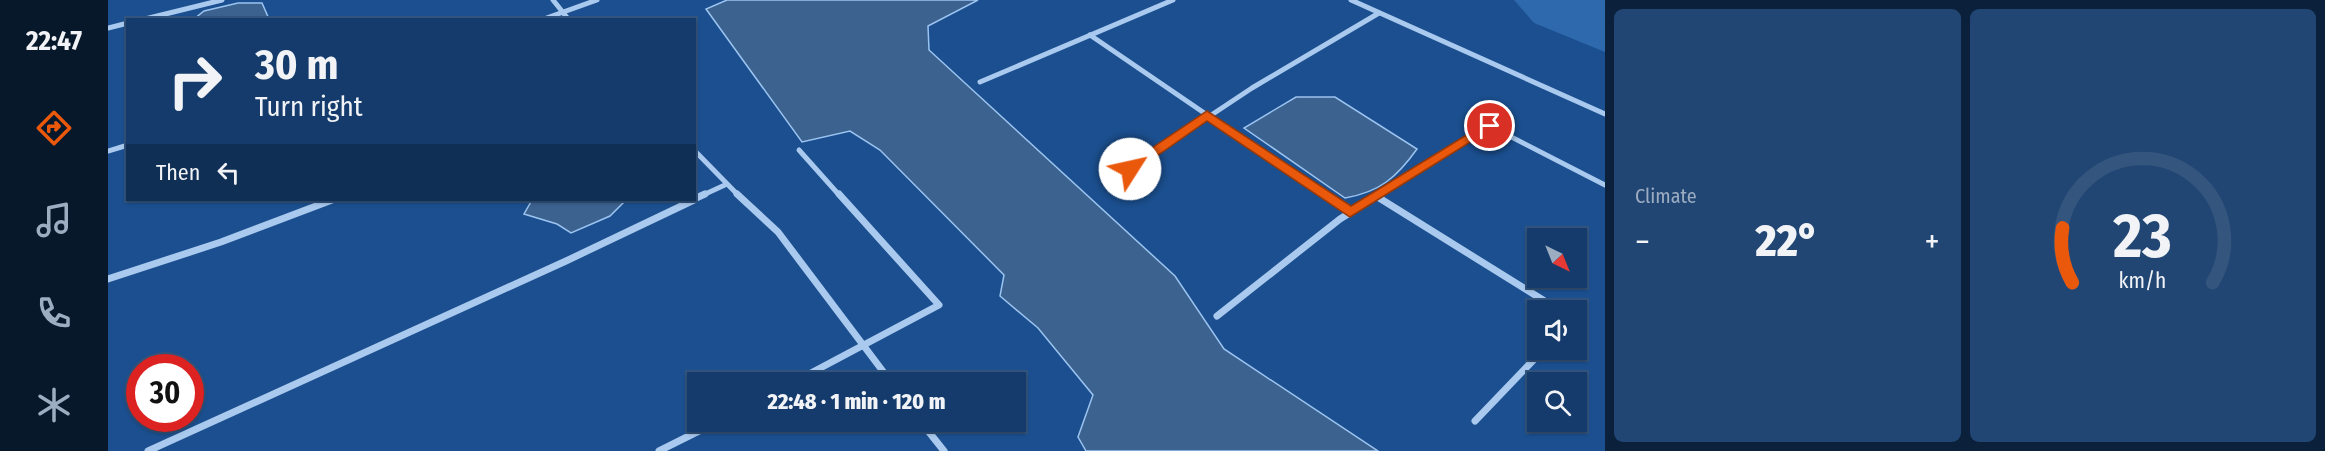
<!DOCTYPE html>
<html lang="en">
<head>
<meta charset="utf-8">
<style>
  :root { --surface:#143b6b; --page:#214673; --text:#f1f3f6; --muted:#9dadc1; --line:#33557e; --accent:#ea580c }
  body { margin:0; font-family:"Fira Sans Condensed",sans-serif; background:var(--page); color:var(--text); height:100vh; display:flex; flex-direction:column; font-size:22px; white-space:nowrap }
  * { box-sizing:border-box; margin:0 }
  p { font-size:20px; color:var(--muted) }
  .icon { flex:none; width:33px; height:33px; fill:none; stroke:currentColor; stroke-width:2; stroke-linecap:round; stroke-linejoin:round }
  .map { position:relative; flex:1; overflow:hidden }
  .panel { display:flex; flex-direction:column; gap:9px; padding:9px; background:#0b203b; width:720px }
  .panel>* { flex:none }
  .hud { position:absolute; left:18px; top:18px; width:570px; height:183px; border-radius:0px; box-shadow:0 2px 4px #0004,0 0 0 2px var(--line); background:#143b6b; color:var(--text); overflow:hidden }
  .needle { width:39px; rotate:137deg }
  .fabs { position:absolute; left:1419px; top:228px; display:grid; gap:12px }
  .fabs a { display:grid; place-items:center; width:60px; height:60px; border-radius:0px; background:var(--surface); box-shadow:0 2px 4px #0004,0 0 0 2px var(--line); font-size:30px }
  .speed { position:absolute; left:18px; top:354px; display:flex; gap:12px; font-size:30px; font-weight:700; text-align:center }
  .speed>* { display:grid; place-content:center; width:78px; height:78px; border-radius:50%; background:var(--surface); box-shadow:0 2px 4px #0004,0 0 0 2px var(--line); line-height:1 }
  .speed .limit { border:9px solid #d22; background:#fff; color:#111 }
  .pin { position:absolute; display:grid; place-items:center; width:51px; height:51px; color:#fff; margin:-26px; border:3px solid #fff; border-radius:50%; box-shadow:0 2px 6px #0007 }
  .me { position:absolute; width:66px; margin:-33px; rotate:55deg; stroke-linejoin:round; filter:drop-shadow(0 0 4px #0008) }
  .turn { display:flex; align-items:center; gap:21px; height:126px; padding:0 30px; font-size:27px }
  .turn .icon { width:78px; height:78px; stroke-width:2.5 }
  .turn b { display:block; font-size:42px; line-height:51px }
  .then { display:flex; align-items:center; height:57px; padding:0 30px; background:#0003; gap:12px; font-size:22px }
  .big { font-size:45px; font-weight:800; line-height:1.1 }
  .panel .widget { flex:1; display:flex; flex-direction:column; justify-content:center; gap:9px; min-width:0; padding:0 21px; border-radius:9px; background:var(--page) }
  .panel .dial { align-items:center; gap:0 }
  .dial svg { height:156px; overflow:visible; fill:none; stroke:var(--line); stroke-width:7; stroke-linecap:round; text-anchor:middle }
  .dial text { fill:var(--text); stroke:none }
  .heat { display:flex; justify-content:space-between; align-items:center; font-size:33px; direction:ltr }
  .panel .tiles { flex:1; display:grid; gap:9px; grid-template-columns:repeat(2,1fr) }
  .trip { position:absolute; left:579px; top:372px; width:339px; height:60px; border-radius:0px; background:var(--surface); box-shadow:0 2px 4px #0004,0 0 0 2px var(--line); font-weight:800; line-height:60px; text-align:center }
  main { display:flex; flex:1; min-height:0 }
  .menu { display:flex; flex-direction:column; width:108px; justify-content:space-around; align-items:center; background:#08182b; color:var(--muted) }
  .menu .icon { width:42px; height:42px }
  .menu .on { color:var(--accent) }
  .menu b { font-size:27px; color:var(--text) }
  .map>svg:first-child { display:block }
</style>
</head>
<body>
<main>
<nav class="menu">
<b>22:47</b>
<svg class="icon on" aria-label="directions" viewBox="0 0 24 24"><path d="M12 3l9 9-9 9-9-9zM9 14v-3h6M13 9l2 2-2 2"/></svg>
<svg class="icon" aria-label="music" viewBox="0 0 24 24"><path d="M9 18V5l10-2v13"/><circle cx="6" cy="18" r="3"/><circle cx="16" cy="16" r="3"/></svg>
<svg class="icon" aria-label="phone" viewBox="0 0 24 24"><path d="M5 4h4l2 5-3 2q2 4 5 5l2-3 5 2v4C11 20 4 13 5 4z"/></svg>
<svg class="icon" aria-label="climate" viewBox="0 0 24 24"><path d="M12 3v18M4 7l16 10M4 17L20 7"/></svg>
</nav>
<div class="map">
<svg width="1497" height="451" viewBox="0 0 1497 451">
  <rect width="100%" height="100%" fill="#1b4f8f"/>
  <path fill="#2e69ad" d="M1406,0H1497V52L1426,23Z"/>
  <g fill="#3c6290" stroke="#9cc4f0" stroke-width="1.5">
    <path d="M619,0H870L820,26L821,50L1067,276L1116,349L1270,451H978L970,437L985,395L930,328L892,296L896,275L772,150L742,131L694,142L598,9Z"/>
    <path d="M130,3H154L161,19H86L96,11Z"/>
    <path d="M1188,97H1227L1309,149C1289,177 1272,192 1237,198L1136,128Z"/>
    <path d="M424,200H518L502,216L463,233L449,224L416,214Z"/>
  </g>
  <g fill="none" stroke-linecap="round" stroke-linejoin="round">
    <g stroke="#a9c9ee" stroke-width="5">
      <path d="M445,0L461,20"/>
      <path d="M1243,0L1497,114"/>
      <path d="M33,20L114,0"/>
      <path d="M433,20L489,0"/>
      <path d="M0,28L20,23"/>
      <path d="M982,35L1218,196"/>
      <path d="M872,82L1065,0"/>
      <path d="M586,150L631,196"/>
      <path d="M691,150L732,196"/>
      <path d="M0,151L20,145"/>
      <path d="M1022,169L1144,88L1271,13"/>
      <path d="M593,196L619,184"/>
      <path d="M1270,196L1382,126L1497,185"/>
    </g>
    <g stroke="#a9c9ee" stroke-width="7">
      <path d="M629,194L670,232L783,382"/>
      <path d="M1216,194L1242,212"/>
      <path d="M1268,196L1451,310"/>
      <path d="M586,199L597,194"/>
      <path d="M0,279L113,242L224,200"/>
      <path d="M1109,316L1232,219L1272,194"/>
      <path d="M686,382L831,305L731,194"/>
      <path d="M1367,421L1435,350"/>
      <path d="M813,422L836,451"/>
      <path d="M40,451L458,261L586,200"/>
      <path d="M551,451L609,422"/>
    </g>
  </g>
  <path fill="#ea580c" stroke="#983908" stroke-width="1.5" d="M1099,111L1243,206L1378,123L1382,122L1388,126L1242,217L1099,121L1026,172H1017L1015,169L1017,166Z"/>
</svg>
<div class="fabs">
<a><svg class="needle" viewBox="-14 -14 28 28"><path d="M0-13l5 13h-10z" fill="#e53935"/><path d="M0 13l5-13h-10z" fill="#9dadc1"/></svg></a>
<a><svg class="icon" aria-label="sound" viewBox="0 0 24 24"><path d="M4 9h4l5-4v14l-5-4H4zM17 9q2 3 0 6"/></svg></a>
<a><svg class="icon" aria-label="search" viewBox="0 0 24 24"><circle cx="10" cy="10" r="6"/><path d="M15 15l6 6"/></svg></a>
</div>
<div class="speed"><div class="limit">30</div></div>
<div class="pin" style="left:1382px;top:126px;background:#d93025"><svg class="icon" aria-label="arrive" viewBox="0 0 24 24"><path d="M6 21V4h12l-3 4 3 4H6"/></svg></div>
<svg class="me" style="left:1022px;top:169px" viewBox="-20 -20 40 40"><circle r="19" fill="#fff"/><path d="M0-13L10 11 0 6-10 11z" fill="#ea580c"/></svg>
<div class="trip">22:48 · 1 min · 120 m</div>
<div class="hud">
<div class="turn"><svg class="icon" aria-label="right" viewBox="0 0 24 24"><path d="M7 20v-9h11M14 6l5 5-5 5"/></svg><div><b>30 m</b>Turn right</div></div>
<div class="then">Then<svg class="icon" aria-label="left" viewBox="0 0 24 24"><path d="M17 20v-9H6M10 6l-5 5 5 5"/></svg></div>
</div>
</div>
<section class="panel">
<div class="tiles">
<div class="widget"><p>Climate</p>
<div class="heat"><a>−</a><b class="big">22°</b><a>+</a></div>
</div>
<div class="widget dial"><svg viewBox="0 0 100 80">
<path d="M14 69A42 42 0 1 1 86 69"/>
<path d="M14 69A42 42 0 0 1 9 41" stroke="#ea580c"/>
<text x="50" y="56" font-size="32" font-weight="700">23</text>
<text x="50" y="72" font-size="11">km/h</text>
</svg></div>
</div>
</section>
</main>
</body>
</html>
